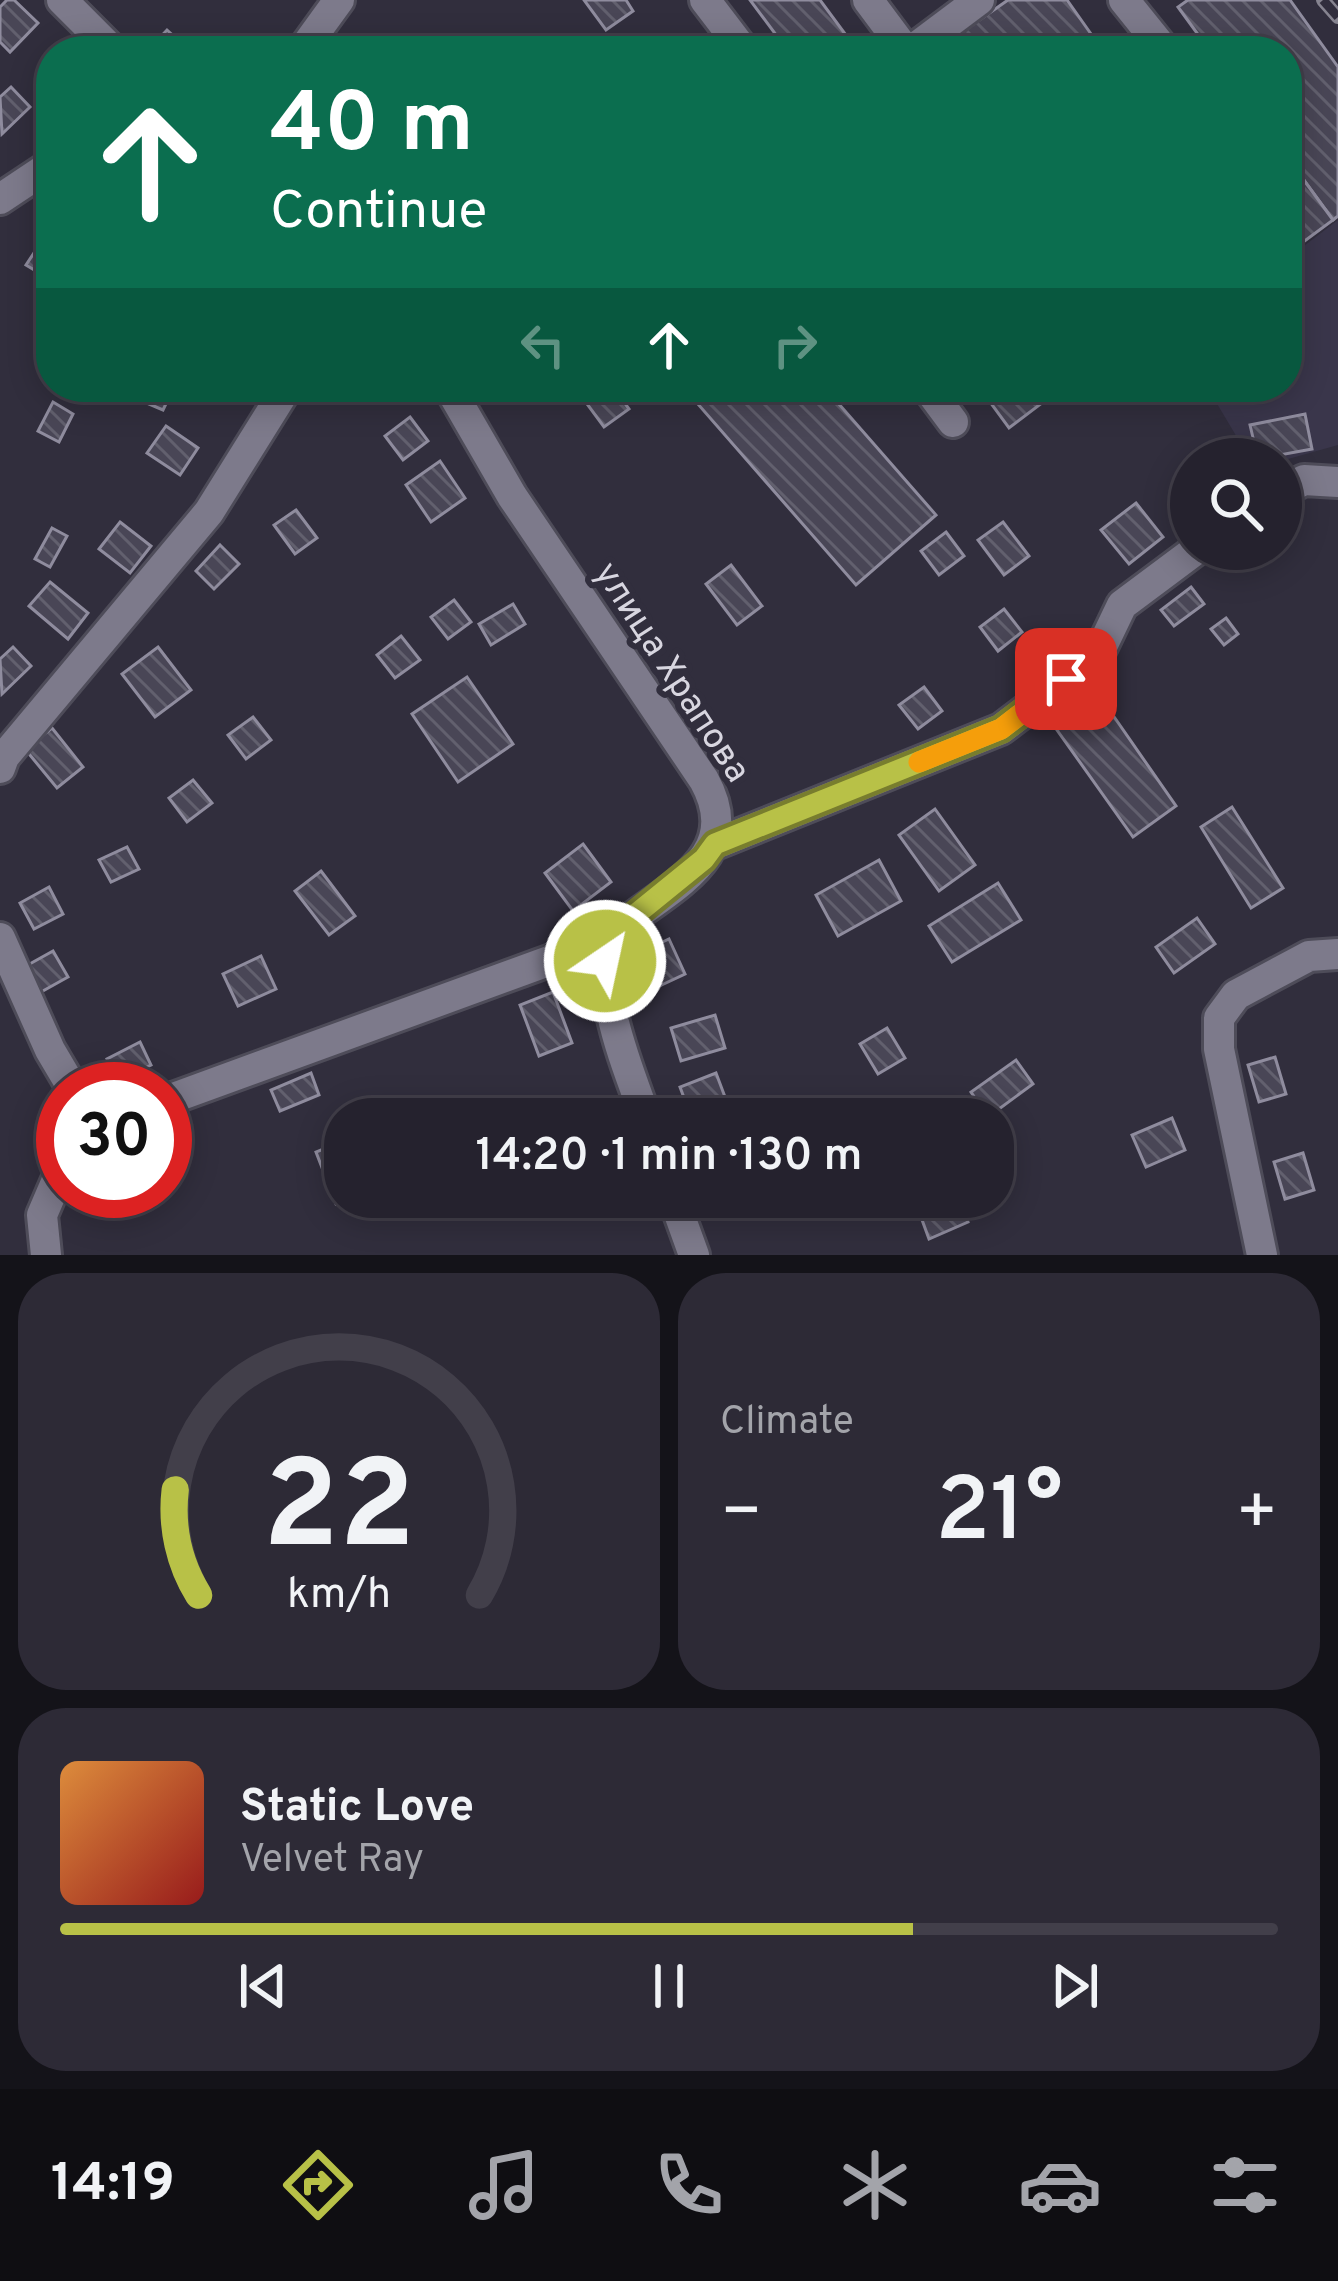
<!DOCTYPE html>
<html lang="en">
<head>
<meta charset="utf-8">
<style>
  :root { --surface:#25222e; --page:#2d2a36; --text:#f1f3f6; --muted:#a3a4aa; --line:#423f4a; --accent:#b8c147 }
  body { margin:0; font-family:Overpass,sans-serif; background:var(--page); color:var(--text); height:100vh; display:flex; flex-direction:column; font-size:45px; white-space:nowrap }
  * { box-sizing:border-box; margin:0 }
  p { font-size:39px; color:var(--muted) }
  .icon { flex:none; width:66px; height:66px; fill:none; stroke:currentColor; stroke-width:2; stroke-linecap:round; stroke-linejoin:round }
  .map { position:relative; height:1255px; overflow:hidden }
  .details { display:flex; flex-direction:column; gap:18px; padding:18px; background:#141319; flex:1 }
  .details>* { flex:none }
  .top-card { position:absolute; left:36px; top:36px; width:1266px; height:366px; border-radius:48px; box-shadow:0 6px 30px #0003,0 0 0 3px var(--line); background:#0b6e4f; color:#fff; overflow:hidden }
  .tools { position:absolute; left:1170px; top:438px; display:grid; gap:24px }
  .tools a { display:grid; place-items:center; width:132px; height:132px; border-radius:50%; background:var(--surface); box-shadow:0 6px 30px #0003,0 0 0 3px var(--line); font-size:60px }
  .speed { position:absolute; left:36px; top:1062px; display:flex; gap:24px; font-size:60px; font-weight:700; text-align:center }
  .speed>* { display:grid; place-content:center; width:156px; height:156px; border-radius:50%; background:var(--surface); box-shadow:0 6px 30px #0003,0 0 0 3px var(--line); line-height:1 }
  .speed .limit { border:18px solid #d22; background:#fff; color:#111 }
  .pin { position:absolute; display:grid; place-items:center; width:102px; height:102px; color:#fff; margin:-51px; border-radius:24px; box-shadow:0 6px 18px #0006 }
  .me { position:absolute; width:132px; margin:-66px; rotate:34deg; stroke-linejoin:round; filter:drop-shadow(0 0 9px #0008) }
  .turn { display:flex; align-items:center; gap:42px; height:252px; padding:0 36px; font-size:54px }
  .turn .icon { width:156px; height:156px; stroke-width:2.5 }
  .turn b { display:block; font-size:84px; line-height:102px }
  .lanes { display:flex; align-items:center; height:114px; padding:0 36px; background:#0003; justify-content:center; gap:60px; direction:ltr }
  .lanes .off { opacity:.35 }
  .big { font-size:90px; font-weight:600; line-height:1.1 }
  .details .card { flex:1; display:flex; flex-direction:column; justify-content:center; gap:18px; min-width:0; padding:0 42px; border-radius:48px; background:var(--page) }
  .details .dial { align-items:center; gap:0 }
  .dial svg { height:312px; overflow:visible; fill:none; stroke:var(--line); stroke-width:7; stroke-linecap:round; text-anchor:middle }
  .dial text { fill:var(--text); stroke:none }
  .song { display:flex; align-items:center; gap:36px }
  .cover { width:144px; height:144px; border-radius:18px; background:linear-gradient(135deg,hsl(30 70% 55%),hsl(0 70% 35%)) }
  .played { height:12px; border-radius:6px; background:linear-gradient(90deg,var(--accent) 70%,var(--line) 70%) }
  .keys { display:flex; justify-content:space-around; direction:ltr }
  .heat { display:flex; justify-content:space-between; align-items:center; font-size:66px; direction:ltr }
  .details .tiles { flex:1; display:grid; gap:18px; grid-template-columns:1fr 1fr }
  .card:last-child { grid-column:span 2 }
  .trip { position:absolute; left:324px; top:1098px; width:690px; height:120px; border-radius:48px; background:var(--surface); box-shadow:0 6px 30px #0003,0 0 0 3px var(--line); font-weight:600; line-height:120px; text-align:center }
  .tabs { display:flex; height:192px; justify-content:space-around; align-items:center; background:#0f0e12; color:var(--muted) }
  .tabs .icon { width:84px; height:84px }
  .tabs .active { color:var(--accent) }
  .tabs b { font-size:54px; color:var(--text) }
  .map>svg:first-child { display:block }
</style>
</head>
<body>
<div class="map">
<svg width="1338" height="1255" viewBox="0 0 1338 1255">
  <defs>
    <pattern id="building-back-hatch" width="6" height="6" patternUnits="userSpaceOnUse" patternTransform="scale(3)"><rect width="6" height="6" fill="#494656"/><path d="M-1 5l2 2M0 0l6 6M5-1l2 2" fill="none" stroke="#62606e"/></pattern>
  </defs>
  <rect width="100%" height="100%" fill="#312e3d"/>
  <path fill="#3a364b" d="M1338,220V445L1281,461L1250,459L1207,387H1287V259Z"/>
  <g fill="url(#building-back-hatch)" stroke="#8f8c9e" stroke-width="3">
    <path d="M7,0H14L38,23L10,52L0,42V7Z"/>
    <path d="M584,0H626L633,11L606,30Z"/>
    <path d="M750,0H820L854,46L847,51H788Z"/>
    <path d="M1008,0H1067L1103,51H969L958,35Z"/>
    <path d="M1188,0H1290L1338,67V216L1333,220L1287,157V51H1210L1178,7Z"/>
    <path d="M167,30L190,51H147Z"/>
    <path d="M11,87L30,107L2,134L0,97Z"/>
    <path d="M1287,157L1333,220L1287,254Z"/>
    <path d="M51,227V280L26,265Z"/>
    <path d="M134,387H174L163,410L130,396Z"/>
    <path d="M587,387H613L629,409L604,427L579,393Z"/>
    <path d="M716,387H824L936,515L856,585L697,403Z"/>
    <path d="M979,387H1063L1009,428Z"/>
    <path d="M53,402L73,414L59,442L38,431Z"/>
    <path d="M1305,414L1312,449L1258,459L1250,425Z"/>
    <path d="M410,417L428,441L403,460L385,436Z"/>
    <path d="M166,426L198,448L180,475L147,453Z"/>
    <path d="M440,461L465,498L431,522L406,485Z"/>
    <path d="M1136,503L1163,537L1129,564L1101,530Z"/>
    <path d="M296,510L317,538L295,554L274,525Z"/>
    <path d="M120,522L151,546L130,573L99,549Z"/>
    <path d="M1003,522L1029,556L1004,575L978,540Z"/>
    <path d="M52,528L67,536L50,567L35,559Z"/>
    <path d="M946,532L964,556L939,575L921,551Z"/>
    <path d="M220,545L239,564L214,589L196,571Z"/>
    <path d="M731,565L762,606L737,625L706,584Z"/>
    <path d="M50,582L88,613L68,639L29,606Z"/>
    <path d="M1191,587L1204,604L1174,626L1161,610Z"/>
    <path d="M454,600L471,622L448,639L431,617Z"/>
    <path d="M513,604L525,624L491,645L479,624Z"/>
    <path d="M1004,609L1022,632L998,651L980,627Z"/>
    <path d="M1226,618L1238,634L1224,645L1211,629Z"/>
    <path d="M401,636L420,660L395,678L377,655Z"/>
    <path d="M13,647L31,666L2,694L0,659Z"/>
    <path d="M158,647L191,690L155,717L122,674Z"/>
    <path d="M467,677L513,744L458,782L412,714Z"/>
    <path d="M924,687L942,711L918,729L899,705Z"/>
    <path d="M1101,698L1176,806L1133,837L1057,730Z"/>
    <path d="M253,717L271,740L246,759L228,735Z"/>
    <path d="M52,728L83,767L57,788L25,749Z"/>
    <path d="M193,780L212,803L187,822L169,798Z"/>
    <path d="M1232,807L1283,888L1251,908L1201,827Z"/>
    <path d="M935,809L975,865L939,891L899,835Z"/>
    <path d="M583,844L611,882L573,911L545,873Z"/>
    <path d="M127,847L139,869L111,882L99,860Z"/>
    <path d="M879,860L901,901L838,936L816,895Z"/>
    <path d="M321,871L355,916L329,935L295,891Z"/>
    <path d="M998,883L1021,920L952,962L929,926Z"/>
    <path d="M49,887L63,914L34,929L20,903Z"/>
    <path d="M1197,918L1215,944L1174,973L1156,947Z"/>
    <path d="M669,939L685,974L655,988L639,953Z"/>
    <path d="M53,951L68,977L41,992L26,966Z"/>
    <path d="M261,956L276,989L238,1006L223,974Z"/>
    <path d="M553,992L572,1043L539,1056L520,1005Z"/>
    <path d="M715,1015L725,1048L681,1061L671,1028Z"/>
    <path d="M887,1028L905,1058L878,1074L860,1044Z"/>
    <path d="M140,1042L151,1065L118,1081L107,1059Z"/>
    <path d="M1275,1057L1286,1094L1259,1102L1248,1065Z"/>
    <path d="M1016,1060L1033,1084L988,1117L971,1092Z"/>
    <path d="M311,1073L319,1095L280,1111L271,1090Z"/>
    <path d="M716,1073L731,1113L716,1119H692L680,1087Z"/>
    <path d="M1172,1118L1185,1150L1146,1167L1132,1135Z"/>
    <path d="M345,1140V1197H354L336,1204L316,1152Z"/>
    <path d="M1303,1153L1314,1190L1285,1199L1274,1162Z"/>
    <path d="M736,1197H768L772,1207L743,1216Z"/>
    <path d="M960,1201L968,1222L929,1239L921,1217Z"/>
  </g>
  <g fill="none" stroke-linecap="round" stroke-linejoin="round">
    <defs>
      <g id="minor">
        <path d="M62,0L113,51"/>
        <path d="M705,0L744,51"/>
        <path d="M868,0L906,51"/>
        <path d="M1124,0L1165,51"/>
        <path d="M302,51L339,0"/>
        <path d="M911,51L979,0"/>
        <path d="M0,199L51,165"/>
        <path d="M449,387L512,496L704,780C746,856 671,886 619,928C586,973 629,1070 646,1119"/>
        <path d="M927,387L953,422"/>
        <path d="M1281,492L1304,480L1338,482"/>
        <path d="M0,768L4,757L209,512L287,387"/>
        <path d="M715,844L1001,729L1098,655L1122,605L1197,549"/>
        <path d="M0,938L50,1050L73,1089"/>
        <path d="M165,1101L568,954L619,928"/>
        <path d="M673,1197L694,1255"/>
        <path d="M46,1255L42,1215L63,1166"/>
        <path d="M1262,1255L1219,1049V1018L1236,995L1309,956L1338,954"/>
      </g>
    </defs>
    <use href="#minor" stroke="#4e4c59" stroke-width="36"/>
    <use href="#minor" stroke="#7d7a8b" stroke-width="30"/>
    <defs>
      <path id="rail" d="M1323,0L1338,17"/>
    </defs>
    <use href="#rail" stroke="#868490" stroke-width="14"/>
    <use href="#rail" stroke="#312e3d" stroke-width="9" stroke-dasharray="27" stroke-linecap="butt"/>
  </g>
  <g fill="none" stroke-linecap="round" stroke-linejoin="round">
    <defs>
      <path id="route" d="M605,961L609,942L619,928L704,859L715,844L1001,729L1066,679"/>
    </defs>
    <use href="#route" stroke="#787d2e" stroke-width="30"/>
    <use href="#route" stroke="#b8c147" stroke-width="21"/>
    <path stroke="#f59e0b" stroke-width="21" d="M919,762L1001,729L1019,715"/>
  </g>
  <g text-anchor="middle" stroke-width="12" stroke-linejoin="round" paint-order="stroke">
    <g font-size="36" fill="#d8d6e0" stroke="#312e3d">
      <text transform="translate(674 671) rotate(57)" y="13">улица Храпова</text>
    </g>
  </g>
</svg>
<div class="tools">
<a><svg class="icon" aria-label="search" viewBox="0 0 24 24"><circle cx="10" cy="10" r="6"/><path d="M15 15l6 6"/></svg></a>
</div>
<div class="speed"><div class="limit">30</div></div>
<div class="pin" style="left:1066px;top:679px;background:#d93025"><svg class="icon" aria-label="arrive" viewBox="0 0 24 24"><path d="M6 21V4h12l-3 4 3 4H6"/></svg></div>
<svg class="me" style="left:605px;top:961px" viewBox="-20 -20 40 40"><circle r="17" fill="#b8c147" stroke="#fff" stroke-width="3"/><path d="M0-11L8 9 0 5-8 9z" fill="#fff"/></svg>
<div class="trip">14:20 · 1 min · 130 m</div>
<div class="top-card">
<div class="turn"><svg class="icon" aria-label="ahead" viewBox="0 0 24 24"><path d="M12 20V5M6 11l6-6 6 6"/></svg><div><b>40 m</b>Continue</div></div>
<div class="lanes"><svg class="icon off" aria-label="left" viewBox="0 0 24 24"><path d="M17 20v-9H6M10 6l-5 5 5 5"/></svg><svg class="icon" aria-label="ahead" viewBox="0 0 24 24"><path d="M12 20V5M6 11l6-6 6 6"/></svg><svg class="icon off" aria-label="right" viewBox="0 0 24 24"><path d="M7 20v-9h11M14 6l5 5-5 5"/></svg></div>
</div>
</div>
<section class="details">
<div class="tiles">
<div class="card dial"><svg viewBox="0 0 100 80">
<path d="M14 69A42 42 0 1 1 86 69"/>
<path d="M14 69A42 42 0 0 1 8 42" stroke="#b8c147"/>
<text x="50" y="56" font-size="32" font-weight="700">22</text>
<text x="50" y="72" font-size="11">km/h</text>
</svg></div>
<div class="card"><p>Climate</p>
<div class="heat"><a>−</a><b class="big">21°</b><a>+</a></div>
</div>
<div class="card">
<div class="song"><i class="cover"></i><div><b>Static Love</b><p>Velvet Ray</p></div></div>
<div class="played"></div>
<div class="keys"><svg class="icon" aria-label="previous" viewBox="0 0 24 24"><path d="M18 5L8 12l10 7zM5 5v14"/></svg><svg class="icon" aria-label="pause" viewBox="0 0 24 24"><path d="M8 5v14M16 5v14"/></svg><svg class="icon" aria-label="next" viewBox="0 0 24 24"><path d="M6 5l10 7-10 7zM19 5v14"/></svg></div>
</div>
</div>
</section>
<nav class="tabs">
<b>14:19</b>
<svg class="icon active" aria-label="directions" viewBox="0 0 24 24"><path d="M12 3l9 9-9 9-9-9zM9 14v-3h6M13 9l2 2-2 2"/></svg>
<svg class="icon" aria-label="music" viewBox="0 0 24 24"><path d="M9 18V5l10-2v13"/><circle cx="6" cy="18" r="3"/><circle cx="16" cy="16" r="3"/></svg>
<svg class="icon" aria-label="phone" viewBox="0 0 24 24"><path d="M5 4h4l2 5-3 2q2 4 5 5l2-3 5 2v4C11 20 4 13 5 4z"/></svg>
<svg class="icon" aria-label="climate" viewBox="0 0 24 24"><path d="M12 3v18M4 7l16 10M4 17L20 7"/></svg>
<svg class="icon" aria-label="car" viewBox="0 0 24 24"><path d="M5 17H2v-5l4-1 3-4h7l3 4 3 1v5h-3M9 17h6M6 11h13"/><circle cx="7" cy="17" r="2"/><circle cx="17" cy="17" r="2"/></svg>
<svg class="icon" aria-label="filters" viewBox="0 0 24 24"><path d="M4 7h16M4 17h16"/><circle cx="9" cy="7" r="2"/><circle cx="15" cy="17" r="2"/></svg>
</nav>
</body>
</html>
